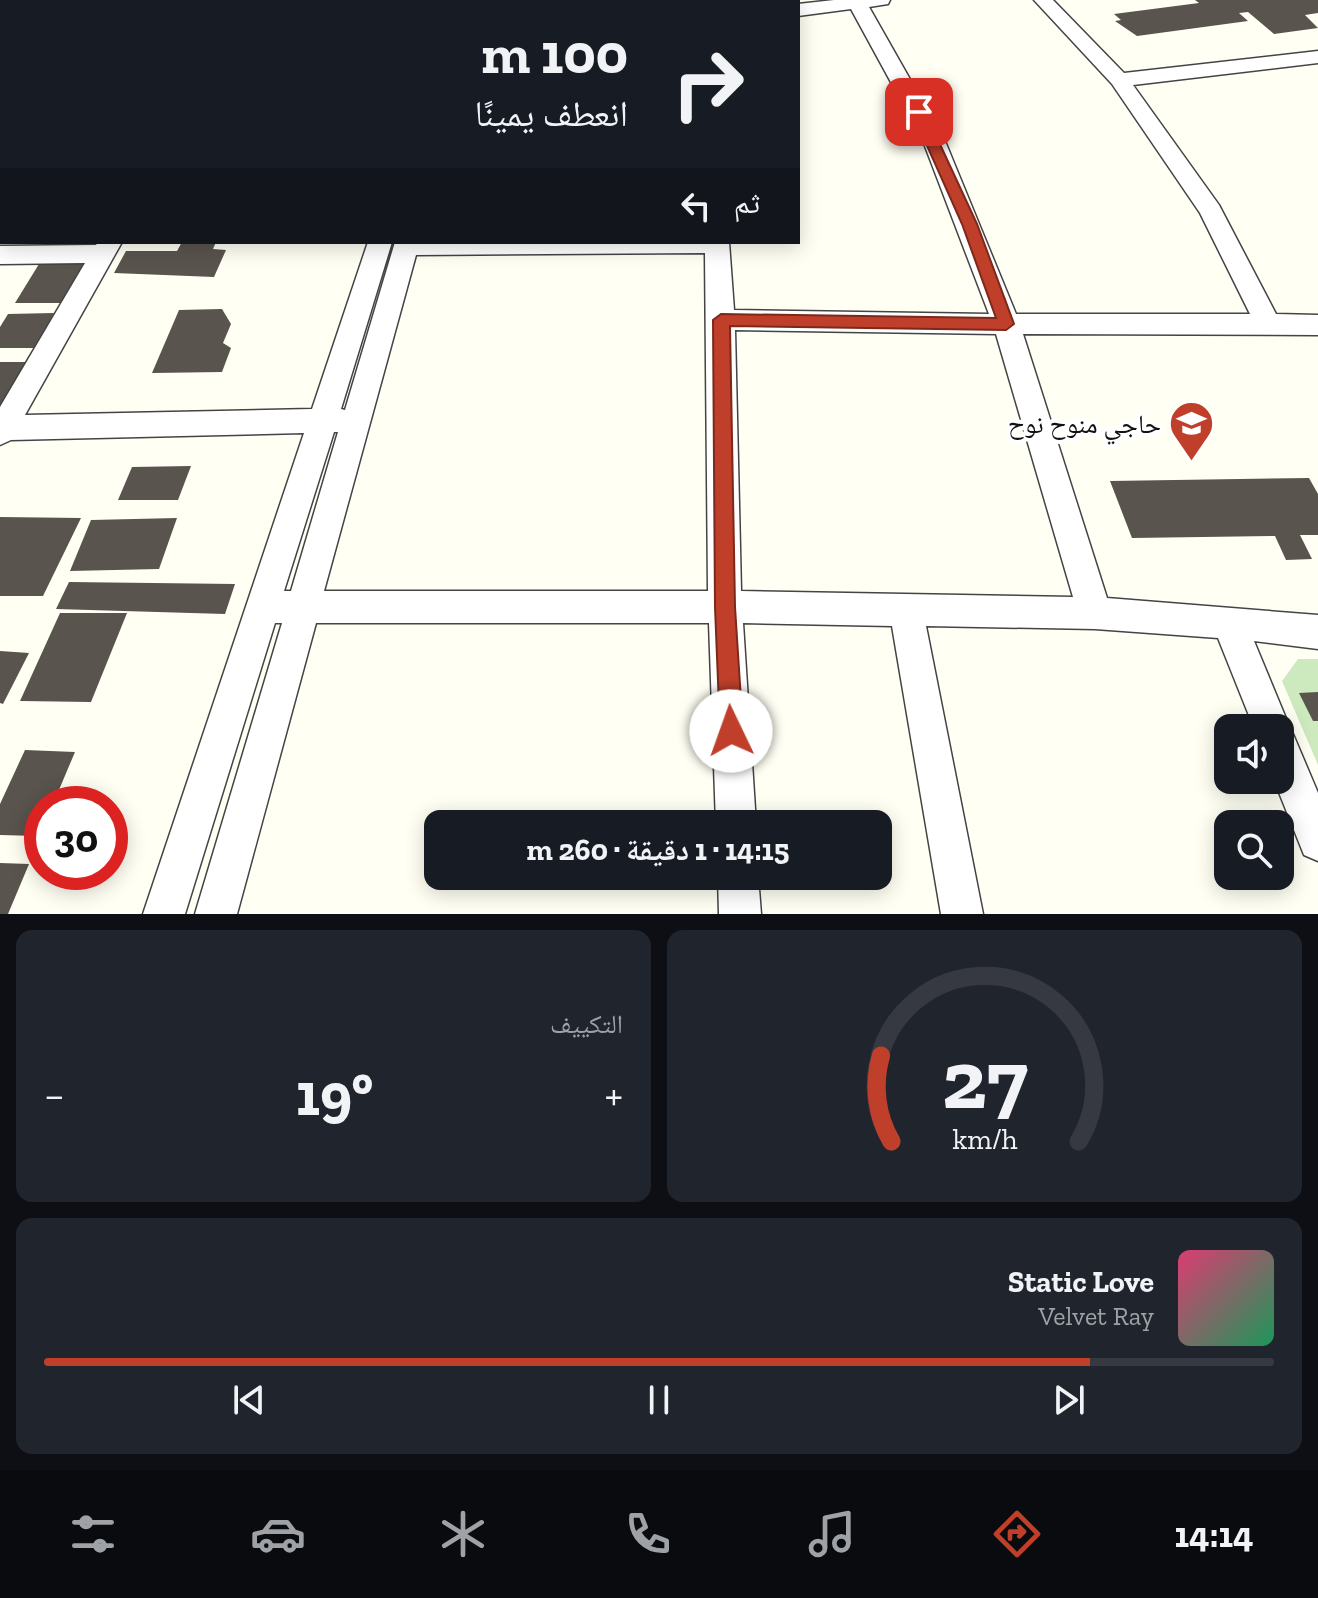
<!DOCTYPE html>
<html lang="ar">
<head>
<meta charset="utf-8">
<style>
  :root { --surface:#171b24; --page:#20242c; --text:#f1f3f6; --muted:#9ea1a6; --line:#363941; --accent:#bf3f2a }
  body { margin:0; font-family:"Zilla Slab","Noto Naskh Arabic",serif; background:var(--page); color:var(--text); direction:rtl; height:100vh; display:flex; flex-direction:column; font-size:30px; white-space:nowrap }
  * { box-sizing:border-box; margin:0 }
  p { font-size:26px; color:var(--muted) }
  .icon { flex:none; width:44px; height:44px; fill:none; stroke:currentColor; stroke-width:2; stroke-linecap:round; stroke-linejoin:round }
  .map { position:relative; height:914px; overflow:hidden; direction:ltr }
  .drawer { display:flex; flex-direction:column; gap:16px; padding:16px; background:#0d0f14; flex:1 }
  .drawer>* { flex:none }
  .top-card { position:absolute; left:0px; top:0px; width:800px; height:244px; box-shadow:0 4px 20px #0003; direction:rtl; background:#171b24; color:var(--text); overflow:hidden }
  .fabs { position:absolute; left:1214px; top:714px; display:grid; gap:16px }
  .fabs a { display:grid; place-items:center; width:80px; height:80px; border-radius:16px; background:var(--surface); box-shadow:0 4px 20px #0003; font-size:40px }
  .speed { position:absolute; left:24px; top:786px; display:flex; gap:16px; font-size:40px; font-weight:700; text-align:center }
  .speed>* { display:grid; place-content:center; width:104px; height:104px; border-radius:50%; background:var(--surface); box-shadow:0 4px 20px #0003; line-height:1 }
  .speed .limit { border:12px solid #d22; background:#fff; color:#111 }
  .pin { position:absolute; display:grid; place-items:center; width:68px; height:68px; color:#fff; margin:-34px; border-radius:16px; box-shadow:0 4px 12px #0006 }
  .me { position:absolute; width:88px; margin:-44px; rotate:357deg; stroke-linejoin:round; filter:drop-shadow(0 0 6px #0008) }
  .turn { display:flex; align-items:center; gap:28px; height:168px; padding:0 40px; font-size:36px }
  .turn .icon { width:104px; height:104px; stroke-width:2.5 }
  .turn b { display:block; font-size:56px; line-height:68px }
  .then { display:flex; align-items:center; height:76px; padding:0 40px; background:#0003; gap:16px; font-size:30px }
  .big { font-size:60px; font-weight:700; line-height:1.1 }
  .drawer .card { flex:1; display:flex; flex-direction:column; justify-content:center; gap:12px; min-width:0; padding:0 28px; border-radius:16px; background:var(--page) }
  .drawer .dial { align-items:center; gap:0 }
  .dial svg { height:208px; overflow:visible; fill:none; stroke:var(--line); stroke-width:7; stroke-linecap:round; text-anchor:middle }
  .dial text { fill:var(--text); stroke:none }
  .song { display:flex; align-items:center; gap:24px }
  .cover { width:96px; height:96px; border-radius:12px; background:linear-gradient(135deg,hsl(340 70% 55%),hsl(150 70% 35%)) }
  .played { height:8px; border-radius:4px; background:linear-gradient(90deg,var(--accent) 85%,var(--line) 85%) }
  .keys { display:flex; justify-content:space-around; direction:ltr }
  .heat { display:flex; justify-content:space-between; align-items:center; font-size:44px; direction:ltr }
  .drawer .tiles { flex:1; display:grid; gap:16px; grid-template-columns:1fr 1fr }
  .card:last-child { grid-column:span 2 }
  .trip { position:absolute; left:424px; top:810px; width:468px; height:80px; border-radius:16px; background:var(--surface); box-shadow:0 4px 20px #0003; font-weight:700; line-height:80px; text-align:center; direction:rtl }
  .tabs { display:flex; height:128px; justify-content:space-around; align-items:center; background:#090b0e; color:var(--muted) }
  .tabs .icon { width:56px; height:56px }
  .tabs .selected { color:var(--accent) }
  .tabs b { font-size:36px; color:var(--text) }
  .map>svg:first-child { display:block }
</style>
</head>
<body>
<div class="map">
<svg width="1318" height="914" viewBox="0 0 1318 914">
  <rect width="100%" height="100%" fill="#fffff4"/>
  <path fill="#cceabe" d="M1298,659H1318V765L1282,681Z"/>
  <g fill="#59544d">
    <path d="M1195,0H1318V13L1305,15L1318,28L1274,34L1248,12L1239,13L1248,21L1137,36L1115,21L1121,20L1114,14L1199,3Z"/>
    <path d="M182,242H216L213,249L226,250L214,277L114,273L126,251H177Z"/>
    <path d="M39,264H89L67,303H15Z"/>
    <path d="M222,309L231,324L223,343L231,348L222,372L152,373L179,310Z"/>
    <path d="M54,313L35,348H0V327L8,314Z"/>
    <path d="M0,362H33L10,405H0Z"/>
    <path d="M191,466L178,500H118L132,467Z"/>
    <path d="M1309,478L1318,494V535H1300L1312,559L1286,560L1275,536L1132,538L1110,481Z"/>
    <path d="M0,517L81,518L43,596H0Z"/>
    <path d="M177,518L159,569L70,571L91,520Z"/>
    <path d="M69,582L235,584L225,614L56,609Z"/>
    <path d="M60,613H127L91,702L20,701Z"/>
    <path d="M0,651L29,653L3,704L0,703Z"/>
    <path d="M1318,692V721H1313L1299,693Z"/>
    <path d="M25,750L75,752L53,804H42V828L38,836L0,835V804Z"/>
    <path d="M0,863L29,864L8,914H0Z"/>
  </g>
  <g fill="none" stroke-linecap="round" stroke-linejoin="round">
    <defs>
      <g id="minor">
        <rect x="397" y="0" width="18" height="2"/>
        <path d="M419,0H437L438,2H420Z"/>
        <path d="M834,0H890L888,4L869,7L945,141L1016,314H1250L1200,213L1112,84L1034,0H1053L1124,73L1318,51V63L1133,85L1219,205L1276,314L1318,315V335L1023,334L1107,598L1318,615V649L1254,641L1290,728L1289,732L1293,734L1318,793V861L1304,855L1274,780H1280V728H1254L1218,638L1095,629L926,626L983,914H941L892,626L743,623L756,824H716L709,623H316L237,914H195L282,623H275L185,914H143L304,433L11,440L0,445V407L85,263L0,264V246L96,245L98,242H122L25,415L312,409L368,242H392L341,409L345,410L395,242H729L734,310L989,314L923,141L851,9L798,16V4ZM705,253L708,591H324L416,255ZM735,330L996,334L1073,597L741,591ZM334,432H338L291,591H284Z"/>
        <rect x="0" y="13" width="2" height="12"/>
        <rect x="0" y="114" width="2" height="14"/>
        <path d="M718,876H758L761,914H719Z"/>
      </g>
    </defs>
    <use href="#minor" stroke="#444" stroke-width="3"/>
    <use href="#minor" fill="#fff" fill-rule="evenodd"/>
  </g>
  <path fill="#bf3f2a" stroke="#7c291b" stroke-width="2" d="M919,108L925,112L977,224L1014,324L1006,330L730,326L735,607L743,731L739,739L731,742L723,739L720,731L715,607L713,320L721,314L996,318L962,224L912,112Z"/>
  <defs>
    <symbol id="school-pin" viewBox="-11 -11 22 30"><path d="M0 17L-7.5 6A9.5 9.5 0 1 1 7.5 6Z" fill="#bf3f2a" stroke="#fff"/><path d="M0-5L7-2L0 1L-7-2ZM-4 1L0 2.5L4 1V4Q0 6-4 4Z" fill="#fff"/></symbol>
  </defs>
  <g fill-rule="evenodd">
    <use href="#school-pin" x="1166" y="398" width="51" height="69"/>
  </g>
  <g text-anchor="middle" stroke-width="8" stroke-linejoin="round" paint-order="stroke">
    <g font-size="26" fill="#111" stroke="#fff" text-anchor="end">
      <text x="1161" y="433">حاجي منوح نوح</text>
    </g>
  </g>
</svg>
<div class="fabs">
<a><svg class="icon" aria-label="sound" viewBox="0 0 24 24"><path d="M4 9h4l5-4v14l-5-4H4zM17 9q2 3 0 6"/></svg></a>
<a><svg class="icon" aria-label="search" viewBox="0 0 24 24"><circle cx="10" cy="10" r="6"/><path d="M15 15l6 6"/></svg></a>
</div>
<div class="speed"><div class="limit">30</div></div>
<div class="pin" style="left:919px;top:112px;background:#d93025"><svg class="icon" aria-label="arrive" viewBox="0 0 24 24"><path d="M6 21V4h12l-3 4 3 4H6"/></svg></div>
<svg class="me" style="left:731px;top:731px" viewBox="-20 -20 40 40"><circle r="19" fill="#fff"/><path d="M0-13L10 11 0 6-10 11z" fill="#bf3f2a"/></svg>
<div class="trip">14:15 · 1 دقيقة · 260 m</div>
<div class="top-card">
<div class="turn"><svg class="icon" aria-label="right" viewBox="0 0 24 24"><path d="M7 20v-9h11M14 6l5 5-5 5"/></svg><div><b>100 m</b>انعطف يمينًا</div></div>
<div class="then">ثم<svg class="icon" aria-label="left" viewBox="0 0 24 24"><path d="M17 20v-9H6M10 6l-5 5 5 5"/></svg></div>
</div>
</div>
<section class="drawer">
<div class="tiles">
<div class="card dial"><svg viewBox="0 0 100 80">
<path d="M14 69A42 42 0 1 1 86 69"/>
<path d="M14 69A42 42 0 0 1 10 36" stroke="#bf3f2a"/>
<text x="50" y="56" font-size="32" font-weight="700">27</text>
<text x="50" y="72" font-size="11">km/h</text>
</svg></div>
<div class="card"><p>التكييف</p>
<div class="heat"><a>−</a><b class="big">19°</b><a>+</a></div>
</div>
<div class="card">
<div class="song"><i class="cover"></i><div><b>Static Love</b><p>Velvet Ray</p></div></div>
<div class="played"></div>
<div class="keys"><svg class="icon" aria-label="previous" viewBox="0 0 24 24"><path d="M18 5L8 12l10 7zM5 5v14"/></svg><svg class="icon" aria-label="pause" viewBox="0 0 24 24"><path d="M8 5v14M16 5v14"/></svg><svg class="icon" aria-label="next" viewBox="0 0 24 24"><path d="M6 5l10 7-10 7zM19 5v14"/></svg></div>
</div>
</div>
</section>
<nav class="tabs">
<b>14:14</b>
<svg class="icon selected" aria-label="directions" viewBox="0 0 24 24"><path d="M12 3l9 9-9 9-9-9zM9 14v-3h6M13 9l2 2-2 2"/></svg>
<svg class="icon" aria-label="music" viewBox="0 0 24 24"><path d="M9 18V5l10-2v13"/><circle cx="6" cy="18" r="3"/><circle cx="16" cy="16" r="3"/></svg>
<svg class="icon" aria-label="phone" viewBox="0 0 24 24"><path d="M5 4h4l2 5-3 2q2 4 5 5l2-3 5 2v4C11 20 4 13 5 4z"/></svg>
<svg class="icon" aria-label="climate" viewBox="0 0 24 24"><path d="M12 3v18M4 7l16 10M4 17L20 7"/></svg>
<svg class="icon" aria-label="car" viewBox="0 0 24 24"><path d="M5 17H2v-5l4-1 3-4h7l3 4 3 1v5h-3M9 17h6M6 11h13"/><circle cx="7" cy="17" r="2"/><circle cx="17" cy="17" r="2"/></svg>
<svg class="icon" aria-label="filters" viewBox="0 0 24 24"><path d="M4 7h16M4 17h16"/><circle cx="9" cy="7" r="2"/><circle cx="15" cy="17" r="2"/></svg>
</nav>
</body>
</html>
